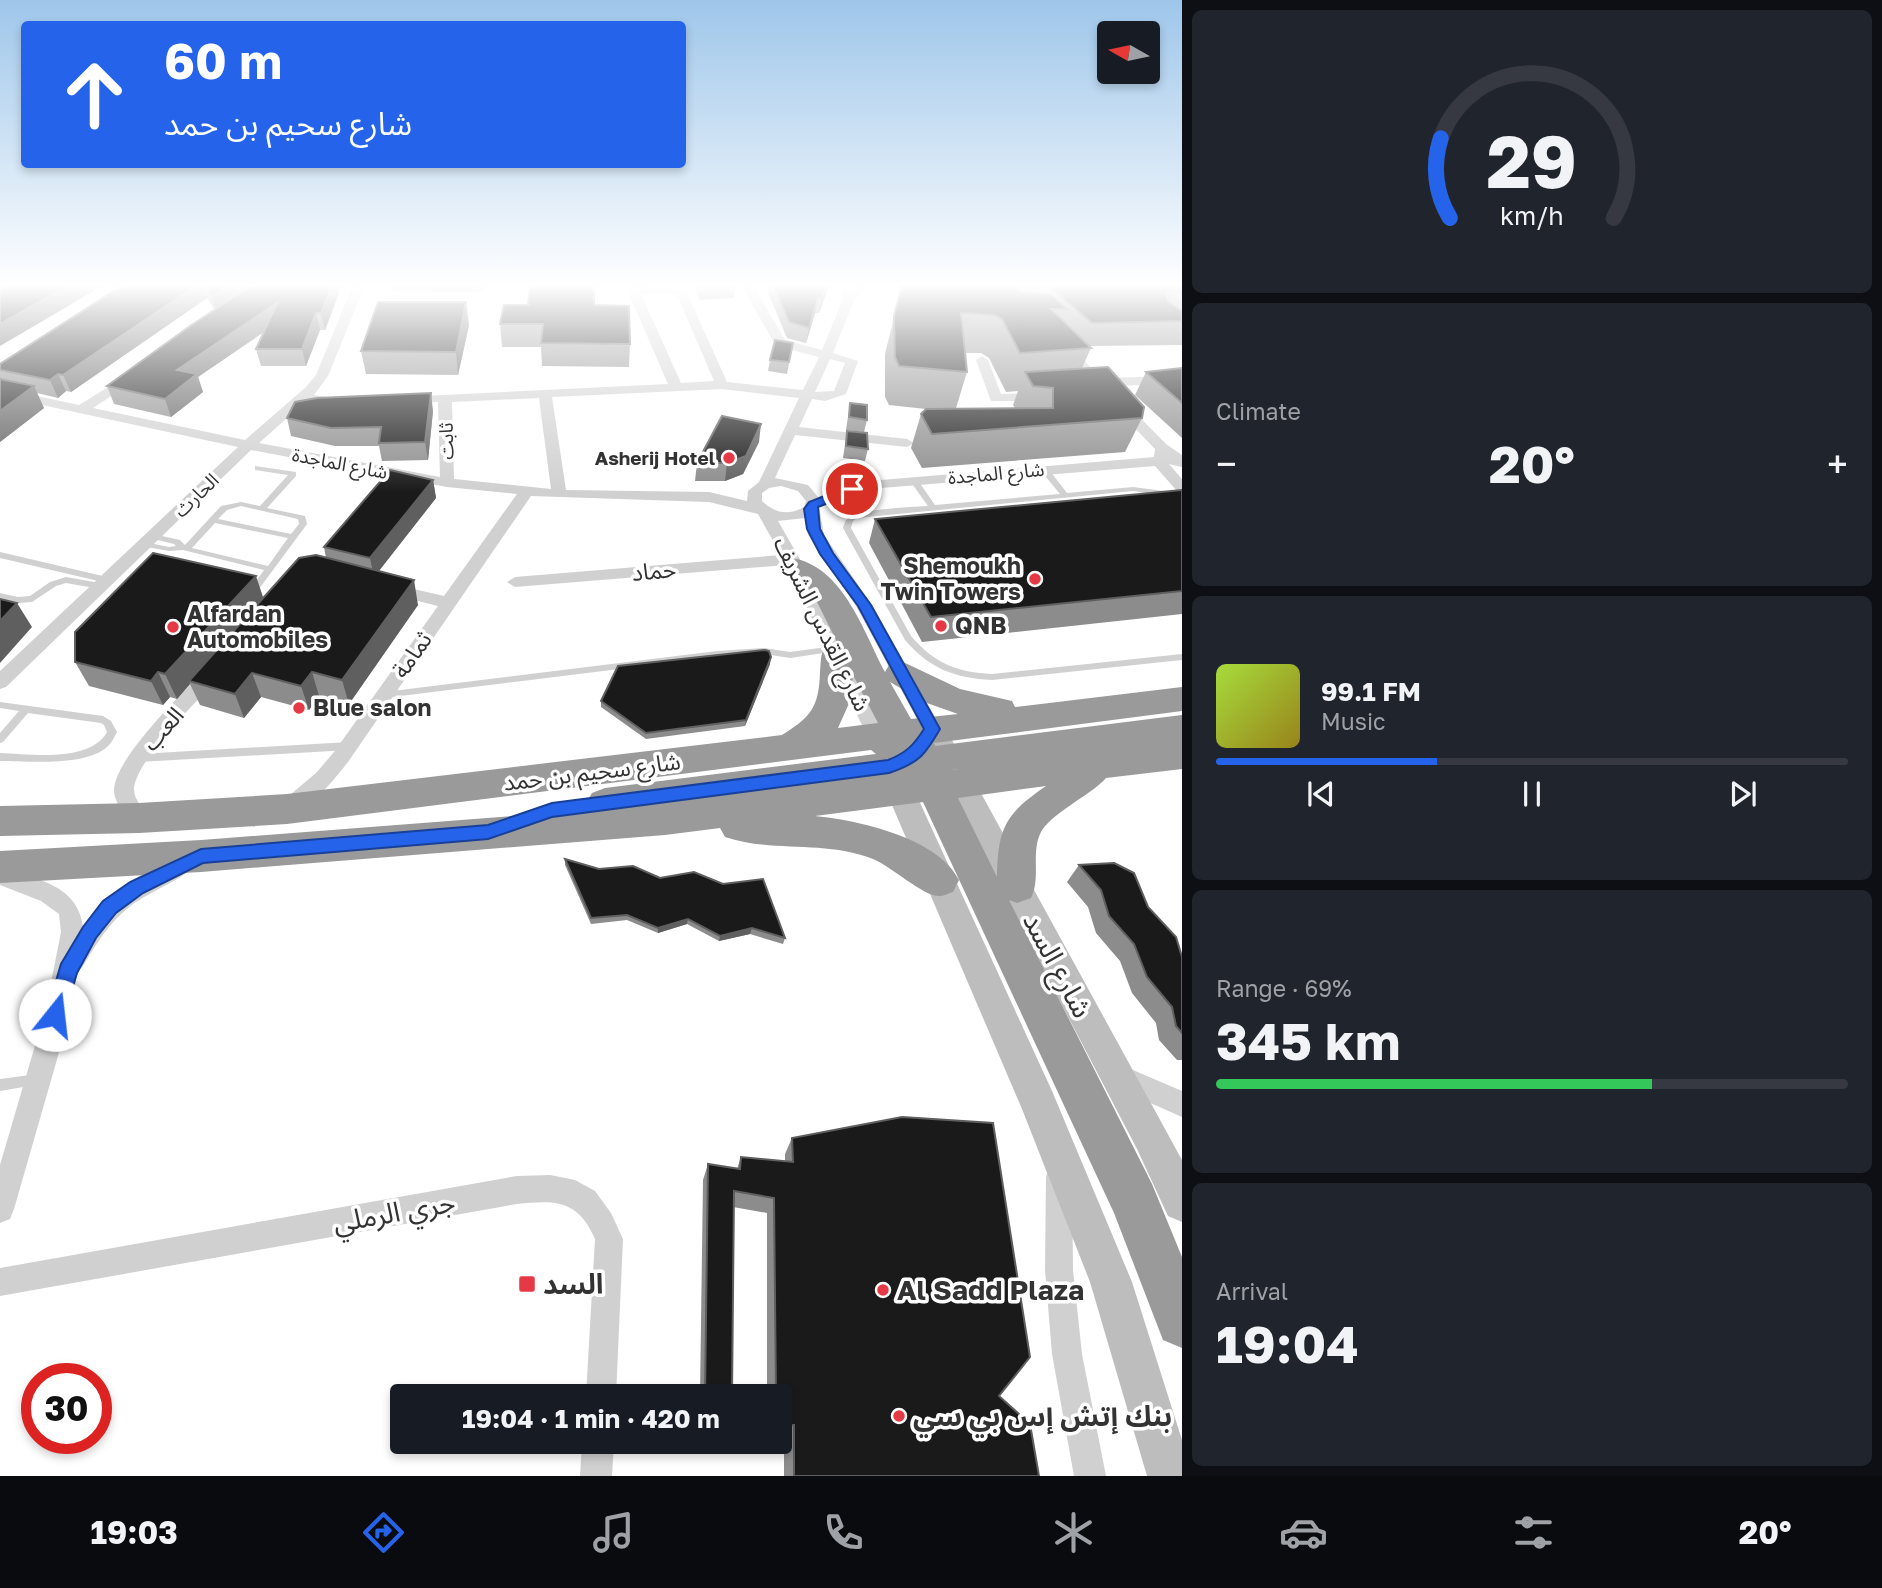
<!DOCTYPE html>
<html lang="en">
<head>
<meta charset="utf-8">
<style>
  :root { --surface:#171b24; --page:#20242c; --text:#f1f3f6; --muted:#9ea1a6; --line:#363941; --accent:#2563eb }
  body { margin:0; font-family:"Golos Text","Noto Sans Arabic",sans-serif; background:var(--page); color:var(--text); height:100vh; display:flex; flex-direction:column; font-size:26px; white-space:nowrap }
  * { box-sizing:border-box; margin:0 }
  p { font-size:23px; color:var(--muted) }
  .icon { flex:none; width:38px; height:38px; fill:none; stroke:currentColor; stroke-width:2; stroke-linecap:round; stroke-linejoin:round }
  .map { position:relative; flex:1; overflow:hidden }
  .panel { display:flex; flex-direction:column; gap:10px; padding:10px; background:#0d0f14; width:700px }
  .panel>* { flex:none }
  .guide { position:absolute; left:21px; top:21px; width:665px; height:147px; border-radius:7px; box-shadow:0 4px 10px #0003; background:#2563eb; color:#fff; overflow:hidden }
  .needle { width:46px; rotate:279deg }
  .controls { position:absolute; left:1097px; top:21px; display:grid; gap:14px }
  .controls a { display:grid; place-items:center; width:63px; height:63px; border-radius:7px; background:var(--surface); box-shadow:0 4px 10px #0003; font-size:35px }
  .speed { position:absolute; left:21px; top:1363px; display:flex; gap:14px; font-size:35px; font-weight:700; text-align:center }
  .speed>* { display:grid; place-content:center; width:91px; height:91px; border-radius:50%; background:var(--surface); box-shadow:0 4px 10px #0003; line-height:1 }
  .speed .limit { border:10px solid #d22; background:#fff; color:#111 }
  .pin { position:absolute; display:grid; place-items:center; width:60px; height:60px; color:#fff; margin:-30px; border:4px solid #fff; border-radius:50%; box-shadow:0 2px 7px #0007 }
  .me { position:absolute; width:77px; margin:-38px; rotate:16deg; stroke-linejoin:round; filter:drop-shadow(0 0 5px #0008) }
  .turn { display:flex; align-items:center; gap:24px; height:147px; padding:0 28px; font-size:32px }
  .turn .icon { width:91px; height:91px; stroke-width:2.5 }
  .turn b { display:block; font-size:49px; line-height:60px }
  .big { font-size:52px; font-weight:700; line-height:1.1 }
  .panel .tile { flex:1; display:flex; flex-direction:column; justify-content:center; gap:10px; min-width:0; padding:0 24px; border-radius:10px; background:var(--page) }
  .panel .dial { align-items:center; gap:0 }
  .dial svg { height:182px; overflow:visible; fill:none; stroke:var(--line); stroke-width:7; stroke-linecap:round; text-anchor:middle }
  .dial text { fill:var(--text); stroke:none }
  .song { display:flex; align-items:center; gap:21px }
  .cover { width:84px; height:84px; border-radius:10px; background:linear-gradient(135deg,hsl(80 70% 55%),hsl(50 70% 35%)) }
  .played { height:7px; border-radius:4px; background:linear-gradient(90deg,var(--accent) 35%,var(--line) 35%) }
  .keys { display:flex; justify-content:space-around; direction:ltr }
  .heat { display:flex; justify-content:space-between; align-items:center; font-size:38px; direction:ltr }
  .charge { height:10px; border-radius:5px; background:linear-gradient(90deg,#34c759 69%,var(--line) 0) }
  .trip { position:absolute; left:390px; top:1384px; width:402px; height:70px; border-radius:7px; background:var(--surface); box-shadow:0 4px 10px #0003; font-weight:700; line-height:70px; text-align:center }
  .tabs { display:flex; height:112px; justify-content:space-around; align-items:center; background:#090b0e; color:var(--muted) }
  .tabs .icon { width:49px; height:49px }
  .tabs .on { color:var(--accent) }
  .tabs b { font-size:32px; color:var(--text) }
  main { display:flex; flex:1; min-height:0 }
  .map>svg:first-child { display:block }
</style>
</head>
<body>
<main>
<div class="map">
<svg width="1182" height="1476" viewBox="0 0 1182 1476">
  <rect width="100%" height="100%" fill="#fff"/>
  <g fill="none" stroke-linecap="round" stroke-linejoin="round">
    <g fill="#d0d0d0" fill-rule="evenodd">
      <path d="M255,466L296,472V476L267,508L305,516L307,524L256,593H250L249,591L264,570L183,550L169,551L141,546V542H144L169,547L176,546L174,544L150,538L149,536L153,534L180,540L185,545L221,506L241,502L260,506L288,475L255,470ZM241,506L298,519L299,524L291,534L218,519L227,510ZM215,523L288,538L268,566L192,548Z"/>
      <path d="M1041,467H1047L1067,493L1133,487L1164,491L1182,507V513L1159,495L1133,491L857,518L853,521L851,528L911,636C935,664 957,672 992,674L1182,654V660L992,680C955,678 930,669 905,640L843,528C844,524 845,521 848,518C857,509 913,507 928,506L910,481L914,479H917L935,505L1060,494L1041,471Z"/>
      <path d="M0,552L107,577L111,580L107,583L0,558Z"/>
      <path d="M66,577L100,583L104,586L100,589L66,583L56,586L32,602L18,603L0,599V593L18,597L30,596L50,582Z"/>
      <path d="M834,646L838,649L837,651L790,658L764,654L717,657L384,698L379,695L384,692L717,651L764,648L790,652Z"/>
      <path d="M0,702L103,716L111,721L117,732C114,737 112,743 108,746C87,767 28,761 0,761V753C30,754 90,763 107,732L104,725L101,723L28,713L3,742L0,743V733L19,711L0,708Z"/>
      <path d="M349,742L352,743L354,746L352,749L349,750L139,762L136,761L134,758L136,755L139,754Z"/>
      <path d="M37,1074L41,1076L43,1080L41,1084L0,1091V1079Z"/>
    </g>
    <g fill="#d0d0d0" fill-rule="evenodd">
      <path d="M353,285H365L328,376L314,395L340,399L342,402L335,406L306,401L259,443L440,477L438,402L407,404L400,400L402,397L668,384L625,285L668,287L687,293L727,382L803,390L819,357L776,346L741,285H753L785,340L822,350L843,299V285H855V288L858,285H871L854,300L833,353L858,361L846,394L825,401L812,399L799,427L907,439L914,443L907,447L795,435L775,478L808,485L818,497L847,486L881,480L1154,457L1155,449L1062,352L1060,349L1066,345L1070,346L1101,378L1182,376V384L1109,386L1166,444L1182,455V467L1169,464L1182,479V492L1177,491L1155,466L881,488L855,493L819,507L824,535L872,605L942,729L939,734H925L856,606L808,535L805,518L778,521L805,568L887,736L884,741L877,743L870,741L867,736L787,565L515,587L507,582L515,577L781,555L758,514L709,502L531,496L348,762C336,777 304,819 284,812L281,806L284,800L316,773L334,752L438,606L386,593L384,589L386,585L392,584L444,596L517,494L447,487L251,450L6,687L0,689V671L238,447L0,396V388L79,405L131,373L137,377L136,380L93,408L245,440L306,387L316,375ZM667,293L678,297L714,381L681,383L641,294ZM830,359L845,363L834,391L815,392ZM722,389L799,398L759,482L748,491L747,501L709,492L566,490L552,397ZM539,398L551,489L454,479L452,402ZM781,486L798,491L806,501L804,507C789,516 774,513 762,501V493L769,488Z"/>
      <path d="M982,356L988,360L1001,394L1039,393L1046,397L1039,401H991L976,360Z"/>
      <path d="M210,669L216,670L219,675L216,680C197,702 135,761 134,789C134,801 144,808 149,818L146,824C136,827 131,824 124,815C120,808 114,799 114,790C115,758 181,695 204,670Z"/>
      <path d="M185,855L193,858L196,864C190,876 142,895 128,908C108,924 95,946 82,968L78,970L58,1056L14,1209L10,1219L0,1223V1165L46,1008L61,932L59,914L41,901L0,885V867C35,879 78,884 83,927C107,892 145,869 185,855Z"/>
      <path d="M1119,1064L1182,1091V1117L1110,1085L1106,1076L1110,1067Z"/>
      <path d="M1059,1164L1069,1167L1072,1177L1073,1270L1082,1354L1106,1476H1074L1052,1354L1045,1270L1046,1177L1049,1167Z"/>
      <path d="M550,1175L575,1180L595,1191L611,1213L623,1239L616,1396H586L595,1239C578,1200 556,1200 517,1204L0,1296V1268L517,1176Z"/>
      <path d="M582,1442H614L612,1476H580Z"/>
    </g>
    <g fill="#bdbdbd" fill-rule="evenodd">
      <path d="M932,719L942,722L1182,1160V1222L1168,1216L1137,1149L918,729L922,722Z"/>
      <path d="M891,759L901,762L905,770L1052,1091L1132,1282L1182,1440V1476H1147L1090,1282L1022,1109L877,770L881,762Z"/>
    </g>
    <path fill="#9a9a9a" fill-rule="evenodd" d="M797,559C845,571 864,633 885,672L889,665L901,661L960,689L1012,701L1015,707L1182,687V711L934,743L935,746L1182,715V741L951,770L1182,741V769L1106,778C1090,796 1049,814 1040,834C1031,855 1041,878 1031,898L1017,903L1009,900L1152,1184L1182,1257V1348L1163,1340L1114,1213L923,802L815,816C858,820 938,838 959,880L953,892C949,893 942,897 938,896C922,895 892,867 873,859C825,840 772,853 725,837L720,828L665,835L201,872L0,883V851L201,840L590,810L586,803L592,793L605,788L876,754L871,750L287,824L139,833L0,836V806L139,803L287,794L782,735C811,717 819,707 820,672C821,662 820,654 826,645L837,642L814,596L787,575L782,568L787,561ZM853,675L878,723L838,728L851,699ZM890,682L924,702L958,714L911,719ZM1046,786C1005,814 998,828 997,877L958,798Z"/>
  </g>
  <g fill="#8c8c8c" fill-rule="evenodd">
    <path d="M118,285H342L325,330H320L306,366H261L256,349L264,332L198,377L203,392L171,417L114,404L107,386L215,310L207,298L71,392L66,391L58,398L37,393L44,408L0,442V364L119,287Z"/>
    <path d="M392,285H483L482,292L393,291Z"/>
    <path d="M694,285H735L734,298L700,300Z"/>
    <path d="M765,285H829L819,313H815L806,343L787,338Z"/>
    <path d="M902,285H1182V345L1089,346L1091,348L1082,368L1142,418L1125,452L922,468L911,448L921,414L926,409L889,405L885,397V354ZM965,353H981L989,358L1006,392L1018,391L1013,405L1015,408H956L967,372Z"/>
    <path d="M594,305L630,344L629,367L542,366L541,347H502L500,324Z"/>
    <path d="M469,325L458,375L366,374L361,351Z"/>
    <path d="M793,343L787,374L768,371L770,360Z"/>
    <path d="M1182,368V438L1135,395L1146,372Z"/>
    <path d="M850,403L867,420L864,432L846,430Z"/>
    <path d="M433,411L428,460L382,461L379,446H335L291,436L287,418Z"/>
    <path d="M847,431L868,449L865,461L843,458Z"/>
    <path d="M759,442L743,474L725,481H695L697,463Z"/>
    <path d="M433,480L436,498L379,571L418,605L349,704L319,696L309,710L261,697L244,718L200,705L190,684L177,699L170,697L163,705L89,686L75,662L263,598L326,558L324,547Z"/>
    <path d="M1182,490V614L922,642L869,543L875,519Z"/>
    <path d="M770,664L745,726L646,739L601,707V701Z"/>
    <path d="M565,859L785,938L783,944L750,934L719,941L687,924L658,933L627,920L591,924L565,865Z"/>
    <path d="M1079,865L1148,907L1182,957V1060H1177L1159,1040L1156,1023L1132,993L1120,961L1096,933L1088,907L1067,882Z"/>
    <path d="M792,1138L999,1396L1039,1476H784V1432L780,1431V1396H767V1213L733,1207L732,1396H700L703,1180L708,1164L737,1169L741,1157L785,1161V1154Z"/>
  </g>
  <g fill="#5f5f5f">
    <path d="M69,285H104L0,346V324Z"/>
    <path d="M197,285H203L207,298L71,392L63,375Z"/>
    <path d="M229,285H260L217,312L212,296Z"/>
    <path d="M332,285H342L325,330L321,313Z"/>
    <path d="M827,285H829L828,289L819,313L822,298Z"/>
    <path d="M1175,290L1165,313L1166,294Z"/>
    <path d="M818,298L815,313L806,343L809,328Z"/>
    <path d="M466,302L469,325L458,375L456,352Z"/>
    <path d="M277,303L281,320L198,377L203,392L171,417L165,399L177,370Z"/>
    <path d="M316,313L320,330L306,366L302,349Z"/>
    <path d="M58,374L66,391L58,398L50,380Z"/>
    <path d="M34,386L44,408L0,442V411Z"/>
    <path d="M431,393L433,411L428,460L425,442Z"/>
    <path d="M761,424L759,442L743,474L725,481L727,463Z"/>
    <path d="M433,480L436,498L374,577L370,558Z"/>
    <path d="M256,576L264,600L189,681L190,684L177,699L165,674Z"/>
    <path d="M414,580L418,605L349,704L342,680Z"/>
    <path d="M17,603L32,627L0,663V621Z"/>
    <path d="M771,657L770,664L745,726L746,720Z"/>
    <path d="M158,672L170,697L163,705L151,681Z"/>
    <path d="M312,672L319,696L309,710L301,686Z"/>
    <path d="M252,673L261,697L244,718L235,694Z"/>
    <path d="M688,919L687,924L658,933V928Z"/>
    <path d="M752,928L750,934L719,941L720,936Z"/>
  </g>
  <g fill="#1a1a1a" stroke="#5f5f5f" stroke-width="2">
    <path d="M0,285H69L0,324Z"/>
    <path d="M123,285H197L63,375L58,374L50,380L0,370V364Z"/>
    <path d="M204,285H229L212,296Z"/>
    <path d="M252,285H332L321,313H316L302,349H256L277,303L177,370L197,374L165,399L107,386L190,326Z"/>
    <path d="M530,285H594V305L629,306L630,344L541,343L543,324H500L504,305H528Z"/>
    <path d="M773,285H827L822,298H818L809,328L789,322Z"/>
    <path d="M902,285H1017L1021,292L1051,294L1067,309H1051L1091,348L1020,353L1002,319L994,315L961,313L967,372L899,366L895,357L894,316Z"/>
    <path d="M1047,285H1182V295L1175,290L1166,294L1168,301L1182,311V321L1092,323Z"/>
    <path d="M378,302H466L456,352L361,351Z"/>
    <path d="M775,340L793,343L789,362L770,360Z"/>
    <path d="M1108,367L1144,407L1142,418L932,434L921,414L926,409L1053,408V388L1033,386L1025,372Z"/>
    <path d="M1182,368V403L1146,372Z"/>
    <path d="M0,379L34,386L0,411Z"/>
    <path d="M431,393L425,442L379,443L381,427L331,428L287,418L295,402L317,398Z"/>
    <path d="M850,403L867,405V420L849,417Z"/>
    <path d="M722,416L761,424L746,456L727,463H697Z"/>
    <path d="M847,431L867,433L868,449L846,446Z"/>
    <path d="M390,470L433,480L370,558L324,547Z"/>
    <path d="M1182,490V591L931,617L875,519Z"/>
    <path d="M153,553L256,576L165,674L158,672L151,681L75,662V632Z"/>
    <path d="M316,555L414,580L342,680L312,672L301,686L252,673L235,694L189,681L299,558Z"/>
    <path d="M0,599L17,603L0,621Z"/>
    <path d="M765,650L769,651L771,657L746,720L646,733L601,701L618,666Z"/>
    <path d="M565,859L599,869L633,866L660,878L694,872L723,884L763,879L785,938L752,928L720,936L688,919L658,928L627,915L591,918Z"/>
    <path d="M1114,863L1134,873L1148,907L1176,937L1182,957V1033L1176,1026L1172,1007L1147,977L1134,944L1109,916L1101,890L1079,865Z"/>
    <path d="M902,1117L993,1123L1030,1357L999,1396L1030,1424L1039,1476H794V1425H780V1396H776L774,1198L734,1191L732,1396H705L708,1164L740,1169L741,1157L793,1162L792,1138Z"/>
  </g>
  <linearGradient id="sky" x2="0" y2="1"><stop stop-color="#9ec6ea"/><stop offset="0.58" stop-color="#fff"/><stop offset="1" stop-color="#fff" stop-opacity="0"/></linearGradient>
  <rect width="1182" height="492" fill="url(#sky)"/>
  <path fill="#2563eb" stroke="#184099" stroke-width="2" d="M852,485L858,489L857,492L818,507L820,529L833,553L871,605L940,729C925,755 919,763 889,773L552,817L488,839L203,863L143,893L116,913L96,938L77,973L63,1021L55,1024L48,1021L46,1015L61,964L83,927L103,901L130,882L201,849L488,825L552,803L888,760C906,753 914,745 924,729L858,606L820,554L807,529L804,509L809,502Z"/>
  <g fill="#e63946" stroke="#fff" stroke-width="2.5">
    <circle cx="729" cy="458" r="7"/>
    <circle cx="1035" cy="579" r="7"/>
    <circle cx="941" cy="626" r="7"/>
    <circle cx="173" cy="627" r="7"/>
    <circle cx="299" cy="708" r="7"/>
    <rect x="518" y="1275" width="18" height="18" rx="3.5"/>
    <circle cx="883" cy="1290" r="7"/>
    <circle cx="899" cy="1416" r="7"/>
  </g>
  <g text-anchor="middle" stroke-width="7" stroke-linejoin="round" paint-order="stroke">
    <g font-size="19" fill="#333" stroke="#fff">
      <text transform="translate(446 441) rotate(-91)" y="7">ثابت</text>
      <text transform="translate(340 463) rotate(11)" y="7">شارع الماجدة</text>
      <text transform="translate(996 473) rotate(-5)" y="7">شارع الماجدة</text>
      <text transform="translate(196 495) rotate(-44)" y="7">الحارث</text>
    </g>
    <g font-size="19" font-weight="bold" fill="#333" stroke="#fff" text-anchor="end">
      <text x="715" y="465">Asherij Hotel</text>
    </g>
    <g font-size="23" font-weight="bold" fill="#333" stroke="#fff" text-anchor="start">
      <text x="1021" y="574" text-anchor="end">Shemoukh<tspan x="1021" dy="26">Twin Towers</tspan></text>
      <text x="187" y="622">Alfardan<tspan x="187" dy="26">Automobiles</tspan></text>
      <text x="955" y="634">QNB</text>
      <text x="313" y="716">Blue salon</text>
    </g>
    <g font-size="23" fill="#333" stroke="#fff">
      <text transform="translate(654 571) rotate(-5)" y="8">حماد</text>
      <text transform="translate(822 624) rotate(64)" y="8">شارع القدس الشريف</text>
      <text transform="translate(412 655) rotate(-55)" y="8">ثمامة</text>
      <text transform="translate(163 729) rotate(-49)" y="8">العب</text>
      <text transform="translate(592 772) rotate(-7)" y="8">شارع سحيم بن حمد</text>
    </g>
    <g font-size="28" fill="#333" stroke="#fff">
      <text transform="translate(1058 965) rotate(62)" y="10">شارع السد</text>
      <text transform="translate(394 1212) rotate(-10)" y="10">جري الرملي</text>
    </g>
    <g font-size="28" font-weight="bold" fill="#333" stroke="#fff" text-anchor="start">
      <text x="543" y="1294">السد</text>
      <text x="897" y="1300">Al Sadd Plaza</text>
      <text x="913" y="1426">بنك إتش إس بي سي</text>
    </g>
  </g>
</svg>
<div class="controls">
<a><svg class="needle" viewBox="-14 -14 28 28"><path d="M0-13l5 13h-10z" fill="#e53935"/><path d="M0 13l5-13h-10z" fill="#9ea1a6"/></svg></a>
</div>
<div class="speed"><div class="limit">30</div></div>
<div class="pin" style="left:852px;top:489px;background:#d93025"><svg class="icon" aria-label="arrive" viewBox="0 0 24 24"><path d="M6 21V4h12l-3 4 3 4H6"/></svg></div>
<svg class="me" style="left:55px;top:1015px" viewBox="-20 -20 40 40"><circle r="19" fill="#fff"/><path d="M0-13L10 11 0 6-10 11z" fill="#2563eb"/></svg>
<div class="trip">19:04 · 1 min · 420 m</div>
<div class="guide">
<div class="turn"><svg class="icon" aria-label="ahead" viewBox="0 0 24 24"><path d="M12 20V5M6 11l6-6 6 6"/></svg><div><b>60 m</b>شارع سحيم بن حمد</div></div>
</div>
</div>
<section class="panel">
<div class="tile dial"><svg viewBox="0 0 100 80">
<path d="M14 69A42 42 0 1 1 86 69"/>
<path d="M14 69A42 42 0 0 1 10 34" stroke="#2563eb"/>
<text x="50" y="56" font-size="32" font-weight="700">29</text>
<text x="50" y="72" font-size="11">km/h</text>
</svg></div>
<div class="tile"><p>Climate</p>
<div class="heat"><a>−</a><b class="big">20°</b><a>+</a></div>
</div>
<div class="tile">
<div class="song"><i class="cover"></i><div><b>99.1 FM</b><p>Music</p></div></div>
<div class="played"></div>
<div class="keys"><svg class="icon" aria-label="previous" viewBox="0 0 24 24"><path d="M18 5L8 12l10 7zM5 5v14"/></svg><svg class="icon" aria-label="pause" viewBox="0 0 24 24"><path d="M8 5v14M16 5v14"/></svg><svg class="icon" aria-label="next" viewBox="0 0 24 24"><path d="M6 5l10 7-10 7zM19 5v14"/></svg></div>
</div>
<div class="tile"><p>Range · 69%</p><b class="big">345 km</b><div class="charge"></div></div>
<div class="tile"><p>Arrival</p><b class="big">19:04</b></div>
</section>
</main>
<nav class="tabs">
<b>19:03</b>
<svg class="icon on" aria-label="directions" viewBox="0 0 24 24"><path d="M12 3l9 9-9 9-9-9zM9 14v-3h6M13 9l2 2-2 2"/></svg>
<svg class="icon" aria-label="music" viewBox="0 0 24 24"><path d="M9 18V5l10-2v13"/><circle cx="6" cy="18" r="3"/><circle cx="16" cy="16" r="3"/></svg>
<svg class="icon" aria-label="phone" viewBox="0 0 24 24"><path d="M5 4h4l2 5-3 2q2 4 5 5l2-3 5 2v4C11 20 4 13 5 4z"/></svg>
<svg class="icon" aria-label="climate" viewBox="0 0 24 24"><path d="M12 3v18M4 7l16 10M4 17L20 7"/></svg>
<svg class="icon" aria-label="car" viewBox="0 0 24 24"><path d="M5 17H2v-5l4-1 3-4h7l3 4 3 1v5h-3M9 17h6M6 11h13"/><circle cx="7" cy="17" r="2"/><circle cx="17" cy="17" r="2"/></svg>
<svg class="icon" aria-label="filters" viewBox="0 0 24 24"><path d="M4 7h16M4 17h16"/><circle cx="9" cy="7" r="2"/><circle cx="15" cy="17" r="2"/></svg>
<b>20°</b>
</nav>
</body>
</html>
